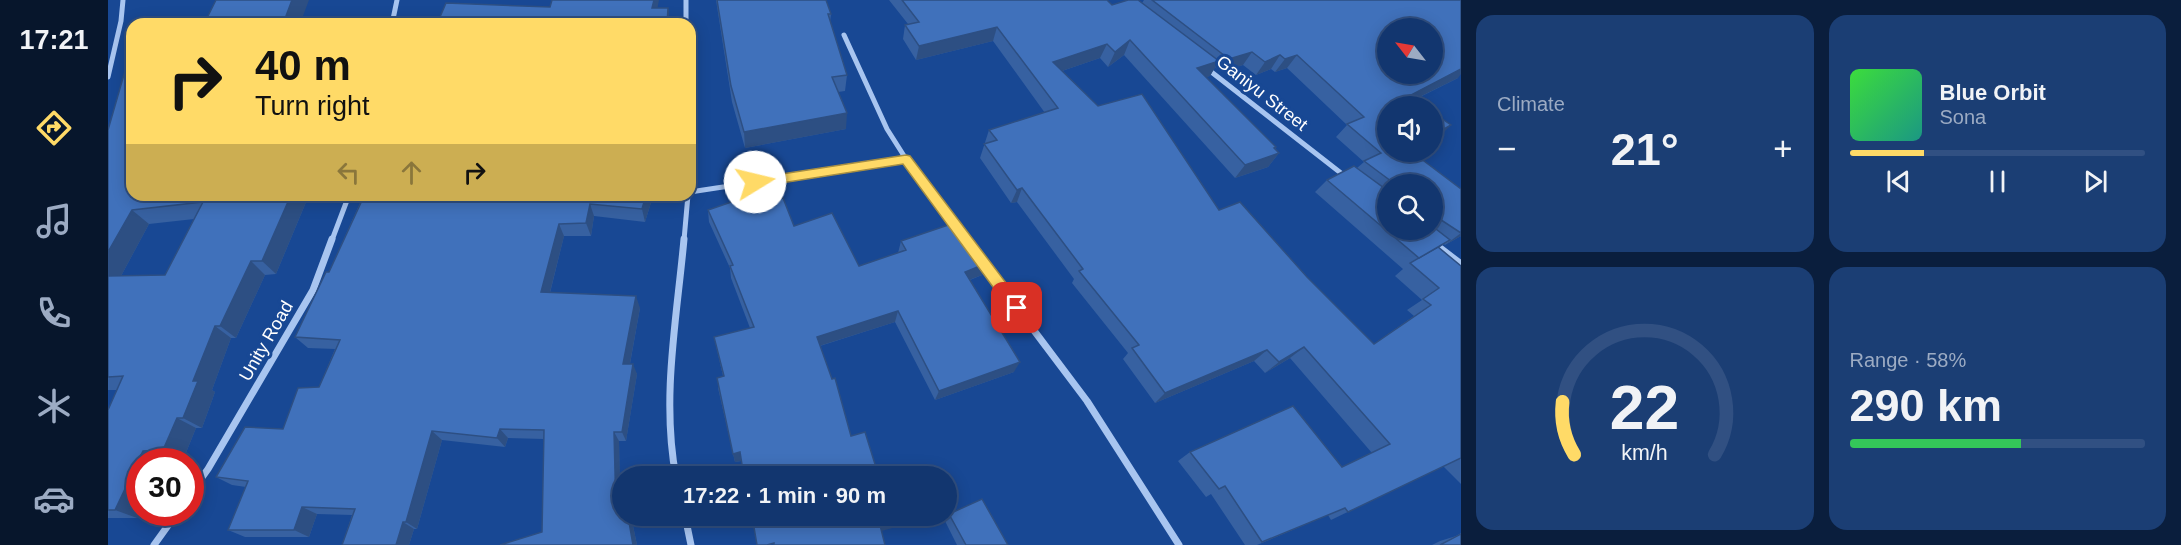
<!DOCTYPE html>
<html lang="en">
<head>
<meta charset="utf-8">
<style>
  :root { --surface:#12366f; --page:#1b3e74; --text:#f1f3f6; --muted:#9cabc3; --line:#315082; --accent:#ffda67 }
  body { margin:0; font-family:Helvetica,sans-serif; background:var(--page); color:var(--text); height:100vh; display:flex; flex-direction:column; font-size:22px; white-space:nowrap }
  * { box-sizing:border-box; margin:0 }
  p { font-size:20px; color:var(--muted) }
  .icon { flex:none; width:33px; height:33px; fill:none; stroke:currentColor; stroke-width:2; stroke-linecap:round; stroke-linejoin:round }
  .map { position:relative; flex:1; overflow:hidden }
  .panel { display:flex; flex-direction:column; gap:15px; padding:15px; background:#0a1e3d; width:720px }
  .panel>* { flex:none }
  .guide { position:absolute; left:18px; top:18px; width:570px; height:183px; border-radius:18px; box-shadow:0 3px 15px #0003,0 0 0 2px var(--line); background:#ffda67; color:#111; overflow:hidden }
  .needle { width:39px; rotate:301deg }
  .tools { position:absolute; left:1269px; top:18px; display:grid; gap:12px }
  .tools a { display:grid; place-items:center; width:66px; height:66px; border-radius:50%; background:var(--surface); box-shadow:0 3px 15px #0003,0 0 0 2px var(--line); font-size:30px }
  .speed { position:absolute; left:18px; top:448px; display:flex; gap:12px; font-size:30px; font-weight:700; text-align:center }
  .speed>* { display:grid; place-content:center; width:78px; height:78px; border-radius:50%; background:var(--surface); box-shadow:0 3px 15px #0003,0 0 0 2px var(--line); line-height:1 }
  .speed .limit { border:9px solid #d22; background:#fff; color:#111 }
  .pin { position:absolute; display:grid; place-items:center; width:51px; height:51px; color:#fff; margin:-26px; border-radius:12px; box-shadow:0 3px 9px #0006 }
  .me { position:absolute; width:66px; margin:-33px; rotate:81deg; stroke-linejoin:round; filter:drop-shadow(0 0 4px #0008) }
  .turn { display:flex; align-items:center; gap:21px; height:126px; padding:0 30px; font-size:27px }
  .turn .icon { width:78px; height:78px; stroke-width:2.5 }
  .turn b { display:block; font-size:42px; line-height:51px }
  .lanes { display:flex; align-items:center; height:57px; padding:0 30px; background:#0003; justify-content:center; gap:30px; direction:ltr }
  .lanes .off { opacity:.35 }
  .big { font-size:45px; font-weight:800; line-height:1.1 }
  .panel .card { flex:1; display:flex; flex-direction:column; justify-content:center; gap:9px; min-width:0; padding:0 21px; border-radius:18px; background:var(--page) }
  .panel .dial { align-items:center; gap:0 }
  .dial svg { height:156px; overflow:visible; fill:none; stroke:var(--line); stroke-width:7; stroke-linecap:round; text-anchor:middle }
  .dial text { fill:var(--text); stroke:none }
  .song { display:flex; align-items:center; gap:18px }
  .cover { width:72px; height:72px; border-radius:9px; background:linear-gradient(135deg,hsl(120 70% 55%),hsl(170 70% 35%)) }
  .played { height:6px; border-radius:3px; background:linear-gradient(90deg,var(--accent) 25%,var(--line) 25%) }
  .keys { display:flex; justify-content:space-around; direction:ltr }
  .heat { display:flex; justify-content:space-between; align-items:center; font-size:33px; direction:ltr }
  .charge { height:9px; border-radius:4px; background:linear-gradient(90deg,#34c759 58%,var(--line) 0) }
  .panel .tiles { flex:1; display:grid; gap:15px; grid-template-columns:repeat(2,1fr) }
  .trip { position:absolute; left:504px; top:466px; width:345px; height:60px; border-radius:30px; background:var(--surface); box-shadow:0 3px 15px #0003,0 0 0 2px var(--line); font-weight:800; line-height:60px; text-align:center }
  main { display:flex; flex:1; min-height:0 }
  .dock { display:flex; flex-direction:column; width:108px; justify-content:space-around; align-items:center; background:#07162c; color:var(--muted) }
  .dock .icon { width:42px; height:42px }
  .dock .current { color:var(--accent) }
  .dock b { font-size:27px; color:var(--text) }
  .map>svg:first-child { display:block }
</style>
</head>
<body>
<main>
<nav class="dock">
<b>17:21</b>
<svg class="icon current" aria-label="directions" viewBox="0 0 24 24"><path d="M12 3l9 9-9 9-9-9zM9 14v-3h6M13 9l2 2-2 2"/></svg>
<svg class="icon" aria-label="music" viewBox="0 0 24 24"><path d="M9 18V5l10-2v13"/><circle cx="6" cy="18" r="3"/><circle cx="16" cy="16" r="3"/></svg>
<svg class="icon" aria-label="phone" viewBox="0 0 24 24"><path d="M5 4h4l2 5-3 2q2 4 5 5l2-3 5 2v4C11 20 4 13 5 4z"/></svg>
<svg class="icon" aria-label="climate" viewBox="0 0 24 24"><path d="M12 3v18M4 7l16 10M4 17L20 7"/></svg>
<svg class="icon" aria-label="car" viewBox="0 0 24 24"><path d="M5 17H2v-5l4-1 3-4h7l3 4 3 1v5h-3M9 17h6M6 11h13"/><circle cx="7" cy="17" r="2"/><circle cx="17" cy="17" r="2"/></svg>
</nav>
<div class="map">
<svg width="1353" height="545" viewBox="0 0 1353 545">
  <rect width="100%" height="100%" fill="#184894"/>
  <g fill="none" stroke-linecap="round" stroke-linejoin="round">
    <g stroke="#a8c5f0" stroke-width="5">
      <path d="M578,0V24"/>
      <path d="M284,24L289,0"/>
      <path d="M736,35L779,129L798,159L851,230"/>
      <path d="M1097,67L1238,177"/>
      <path d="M0,77L13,21L15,0"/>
      <path d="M582,192L798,159"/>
      <path d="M224,240L241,195"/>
      <path d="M576,240L580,195"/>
    </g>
    <g stroke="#a8c5f0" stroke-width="7">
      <path d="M1327,244L1353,264"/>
      <path d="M873,260L979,401L1071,545"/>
      <path d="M568,477C553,399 569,317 576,239"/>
      <path d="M82,494L100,469L205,290L224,239"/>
      <path d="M577,516L583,545"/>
      <path d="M46,545L69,513"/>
    </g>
  </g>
  <g fill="#3761a1" fill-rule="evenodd">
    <path d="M608,0H718L723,14L722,22L739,75L737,91L730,92L738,129L637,148L624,102Z"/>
    <path d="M781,0H999L1004,5L1034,3L1036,0H1353L1350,78L1306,100L1305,153L1353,189V236L1337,245L1336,244L1331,248L1353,266V484L1335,466L1223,520L1220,515L1149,545H1137L1103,494L1098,497L1070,461L1082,452L1234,467L1264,453L1182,358L1157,373L1146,361L1047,403L1015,359L1020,353L964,283L966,279L909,202L903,203L872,158L881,130L937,113L885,41L808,60L795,39L797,25L800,24ZM1016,55L1127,178L1160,167L1171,153L1167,148L1168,147L1097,77L1102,76L1107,67L1113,72L1135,65L1148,75L1163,69L1167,72L1179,68L1239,125L1228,137L1256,162L1249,168L1219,180L1207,192L1295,269L1287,276L1314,300L1299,310L1306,316L1266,344L1199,277L1111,210L990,106L954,71L992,58L1000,67ZM1280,184H1324V230H1280Z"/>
    <path d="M0,130L201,195L168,274L157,275L128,338H123L104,390L107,392L94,428H88L75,460L32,462V513L29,518H0V410L9,390H0ZM86,219L57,275L13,276L41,224Z"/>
    <path d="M247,196H545L537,222L486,216L483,236H456L442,293L532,308L522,364L529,374L518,441H511L512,508L514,516H523L529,545L434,532L436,439L400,438L397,447L334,440L309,529H306L301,545H234L244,515L209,514L201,537H137L120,530L138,487L124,485L108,477L175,429L211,387L227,349L200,348L187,337L221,272L252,203Z"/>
    <path d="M639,207L686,226L751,266L790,253L793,241L879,263L874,275L862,280L906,372L827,400L787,322L712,346L633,461L627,462L610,388L615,376L606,337L642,328L623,278L622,268L601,222L600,210Z"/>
    <path d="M841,514L900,545H849L837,521Z"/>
    <path d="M1353,533V545H1324L1332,541L1348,536Z"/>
  </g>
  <g fill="#2d4f83">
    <path d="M184,0H201L192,24H175Z"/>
    <path d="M546,0H551L547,22L544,8Z"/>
    <path d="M560,8L562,22V24H559Z"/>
    <path d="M889,27L885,41L808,60L811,46Z"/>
    <path d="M1022,40L1016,55L1000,67L1007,52Z"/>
    <path d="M999,44L992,58L939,76L945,62Z"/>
    <path d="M1144,52L1135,65L1113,72L1121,59Z"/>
    <path d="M1172,55L1163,69L1148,75L1157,62Z"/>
    <path d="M1189,55L1179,68L1167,72L1177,59Z"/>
    <path d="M1111,61L1102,76L1080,83L1089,68Z"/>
    <path d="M1353,67V74L1350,78L1293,106L1301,96Z"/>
    <path d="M739,113L738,129L637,148L636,132Z"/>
    <path d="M1343,125L1330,138L1324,141V136Z"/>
    <path d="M1168,147L1160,157L1171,153L1160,167L1127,178L1137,165Z"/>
    <path d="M914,188L909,202L903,203L909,190Z"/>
    <path d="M183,195H201L168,274L154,261Z"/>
    <path d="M538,195H544L545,196L537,222L534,209Z"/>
    <path d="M482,204L486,216L483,236L478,223Z"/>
    <path d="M24,210L41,224L6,289L0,285V252Z"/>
    <path d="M451,224L456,236L439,304L433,292Z"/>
    <path d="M1353,233V236L1337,245Z"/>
    <path d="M143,261L157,275L128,338L112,326Z"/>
    <path d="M879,263L874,275L853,283L857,272Z"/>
    <path d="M528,296L532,308L520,374L515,364Z"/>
    <path d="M790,311L787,322L708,347L709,337Z"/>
    <path d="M107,326L123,338L104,390L107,392L94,428L75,418L85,381Z"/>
    <path d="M1196,347L1182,358L1157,373L1171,362Z"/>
    <path d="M1159,350L1146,361L1047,403L1057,393Z"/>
    <path d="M912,362L906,372L827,400L831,391Z"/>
    <path d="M525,364L529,374L518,441L514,432Z"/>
    <path d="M69,418L88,428L75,460L55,450Z"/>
    <path d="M392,429L400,438L397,447L389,438Z"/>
    <path d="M324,431L334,440L309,529L298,522Z"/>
    <path d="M506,432L511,441L513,517L508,510Z"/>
    <path d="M35,451L55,461V462H32V513L29,518L7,510Z"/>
    <path d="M632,452L633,461L627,462L625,454Z"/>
    <path d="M194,507L209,514L201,537L186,530Z"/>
    <path d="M520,516H523L529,545H525Z"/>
    <path d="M806,516H815L813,520L770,532L772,525Z"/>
    <path d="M295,522L306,529L301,545H288Z"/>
  </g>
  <g fill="#4071bb" stroke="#2d4f83" stroke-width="1.5" fill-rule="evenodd">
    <path d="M108,0H184L175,24H96Z"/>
    <path d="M444,0H546L544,8H560L559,24H329L338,3L442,7Z"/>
    <path d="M609,0H718L723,14H720L739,75L724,77L739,113L636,132L623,86Z"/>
    <path d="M794,0H999L1004,5L1020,0H1030L1111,61L1089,68L1168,147L1166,148L1171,153L1137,165L1022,40L1007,52L999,44L945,62L990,106L1034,94L1111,210L1132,202L1199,277L1266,344L1323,305L1315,299L1331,288L1302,263L1330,247L1353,266V458L1240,512L1237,508L1154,542L1117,486L1111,489L1082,452L1185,406L1234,467L1282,444L1196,347L1171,362L1159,350L1057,393L1024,348L1031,345L971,271L975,269L914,188L909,190L876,144L889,140L881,130L950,108L889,27L811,46L797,25L811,22Z"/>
    <path d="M1044,0H1353V69L1301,96L1316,106H1280V152H1304L1353,189V233L1324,214V184H1287L1256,161L1273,153L1239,124L1256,117L1189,55L1177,59L1172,55L1157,62L1144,52L1121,59ZM1280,28H1324V74H1280Z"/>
    <path d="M24,70V195H183L154,261H143L112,326H107L85,381H90L75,418H69L55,450L35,451L7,510H0V410L15,376L0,377V276L57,275L95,202L24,210L0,252V130L17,71Z"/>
    <path d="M1324,112L1343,125L1324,136Z"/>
    <path d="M1246,166L1280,191V230H1324V226L1342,240L1311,258L1219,180Z"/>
    <path d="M247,195H538L534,209L482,204L478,223L451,224L433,292L528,296L515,364H525L514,432H506L508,510L514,508V516H520L525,545H392L434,532L436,430L392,429L389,438L324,431L298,522H295L288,545H234L247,509L194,507L186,530H120L140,481L108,477L137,427L175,429L190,388L211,387L232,340L187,337L218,272H221L256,196H247Z"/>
    <path d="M635,198L639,207L675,198L686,226L724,213L751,266L798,250L793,241L852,221L879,263L857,272L912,362L831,391L790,311L709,337L724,379L727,378L743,436L757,432L771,477H636L632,452L625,454L609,378L616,376L606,337L646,327L622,266L625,265L600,210Z"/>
    <path d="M874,499L900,545H858L841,514Z"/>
    <path d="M644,516H806L772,525L777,545H666V543L659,545H649Z"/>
    <path d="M1353,534V545H1332Z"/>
  </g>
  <path fill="#ffda67" stroke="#a68e43" stroke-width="1.5" d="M798,155L802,156L914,304L916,308L914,313H904L795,164L647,187L641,182L647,178Z"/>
  <g text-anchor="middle" stroke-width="6" stroke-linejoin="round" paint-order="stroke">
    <g font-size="18" fill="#fff" stroke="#184894">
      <text transform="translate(1154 93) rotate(38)" y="6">Ganiyu Street</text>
      <text transform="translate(158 341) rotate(-60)" y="6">Unity Road</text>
    </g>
  </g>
</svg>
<div class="tools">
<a><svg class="needle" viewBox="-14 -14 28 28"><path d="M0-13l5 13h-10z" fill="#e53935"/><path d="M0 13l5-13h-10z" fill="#9cabc3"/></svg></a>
<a><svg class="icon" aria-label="sound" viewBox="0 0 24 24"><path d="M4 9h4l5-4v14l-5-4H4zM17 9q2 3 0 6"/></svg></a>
<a><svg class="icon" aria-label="search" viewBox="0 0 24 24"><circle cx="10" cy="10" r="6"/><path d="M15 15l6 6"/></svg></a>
</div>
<div class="speed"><div class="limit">30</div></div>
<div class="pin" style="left:909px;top:308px;background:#d93025"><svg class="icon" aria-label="arrive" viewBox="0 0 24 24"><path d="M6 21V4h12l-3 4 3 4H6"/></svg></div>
<svg class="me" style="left:647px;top:182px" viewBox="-20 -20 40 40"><circle r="19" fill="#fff"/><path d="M0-13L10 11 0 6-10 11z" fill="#ffda67"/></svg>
<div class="trip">17:22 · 1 min · 90 m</div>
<div class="guide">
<div class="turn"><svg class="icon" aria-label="right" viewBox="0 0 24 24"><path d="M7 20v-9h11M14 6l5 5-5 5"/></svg><div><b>40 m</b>Turn right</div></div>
<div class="lanes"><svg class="icon off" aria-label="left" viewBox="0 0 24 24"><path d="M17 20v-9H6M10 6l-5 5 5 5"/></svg><svg class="icon off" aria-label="ahead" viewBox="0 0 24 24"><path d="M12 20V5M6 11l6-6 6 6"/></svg><svg class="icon" aria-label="right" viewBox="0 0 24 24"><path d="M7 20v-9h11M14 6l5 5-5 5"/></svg></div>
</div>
</div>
<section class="panel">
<div class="tiles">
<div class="card"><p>Climate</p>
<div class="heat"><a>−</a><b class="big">21°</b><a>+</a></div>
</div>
<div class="card">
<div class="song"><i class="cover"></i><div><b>Blue Orbit</b><p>Sona</p></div></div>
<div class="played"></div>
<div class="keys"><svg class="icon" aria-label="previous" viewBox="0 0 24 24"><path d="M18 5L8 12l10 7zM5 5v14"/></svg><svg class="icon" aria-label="pause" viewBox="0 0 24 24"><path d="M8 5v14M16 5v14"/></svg><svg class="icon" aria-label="next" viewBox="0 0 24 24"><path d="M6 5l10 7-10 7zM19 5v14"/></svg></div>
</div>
<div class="card dial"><svg viewBox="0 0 100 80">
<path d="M14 69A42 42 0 1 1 86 69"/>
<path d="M14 69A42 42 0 0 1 8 42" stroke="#ffda67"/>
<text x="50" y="56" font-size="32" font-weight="700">22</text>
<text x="50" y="72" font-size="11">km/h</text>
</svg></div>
<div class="card"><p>Range · 58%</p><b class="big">290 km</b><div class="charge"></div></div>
</div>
</section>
</main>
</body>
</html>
